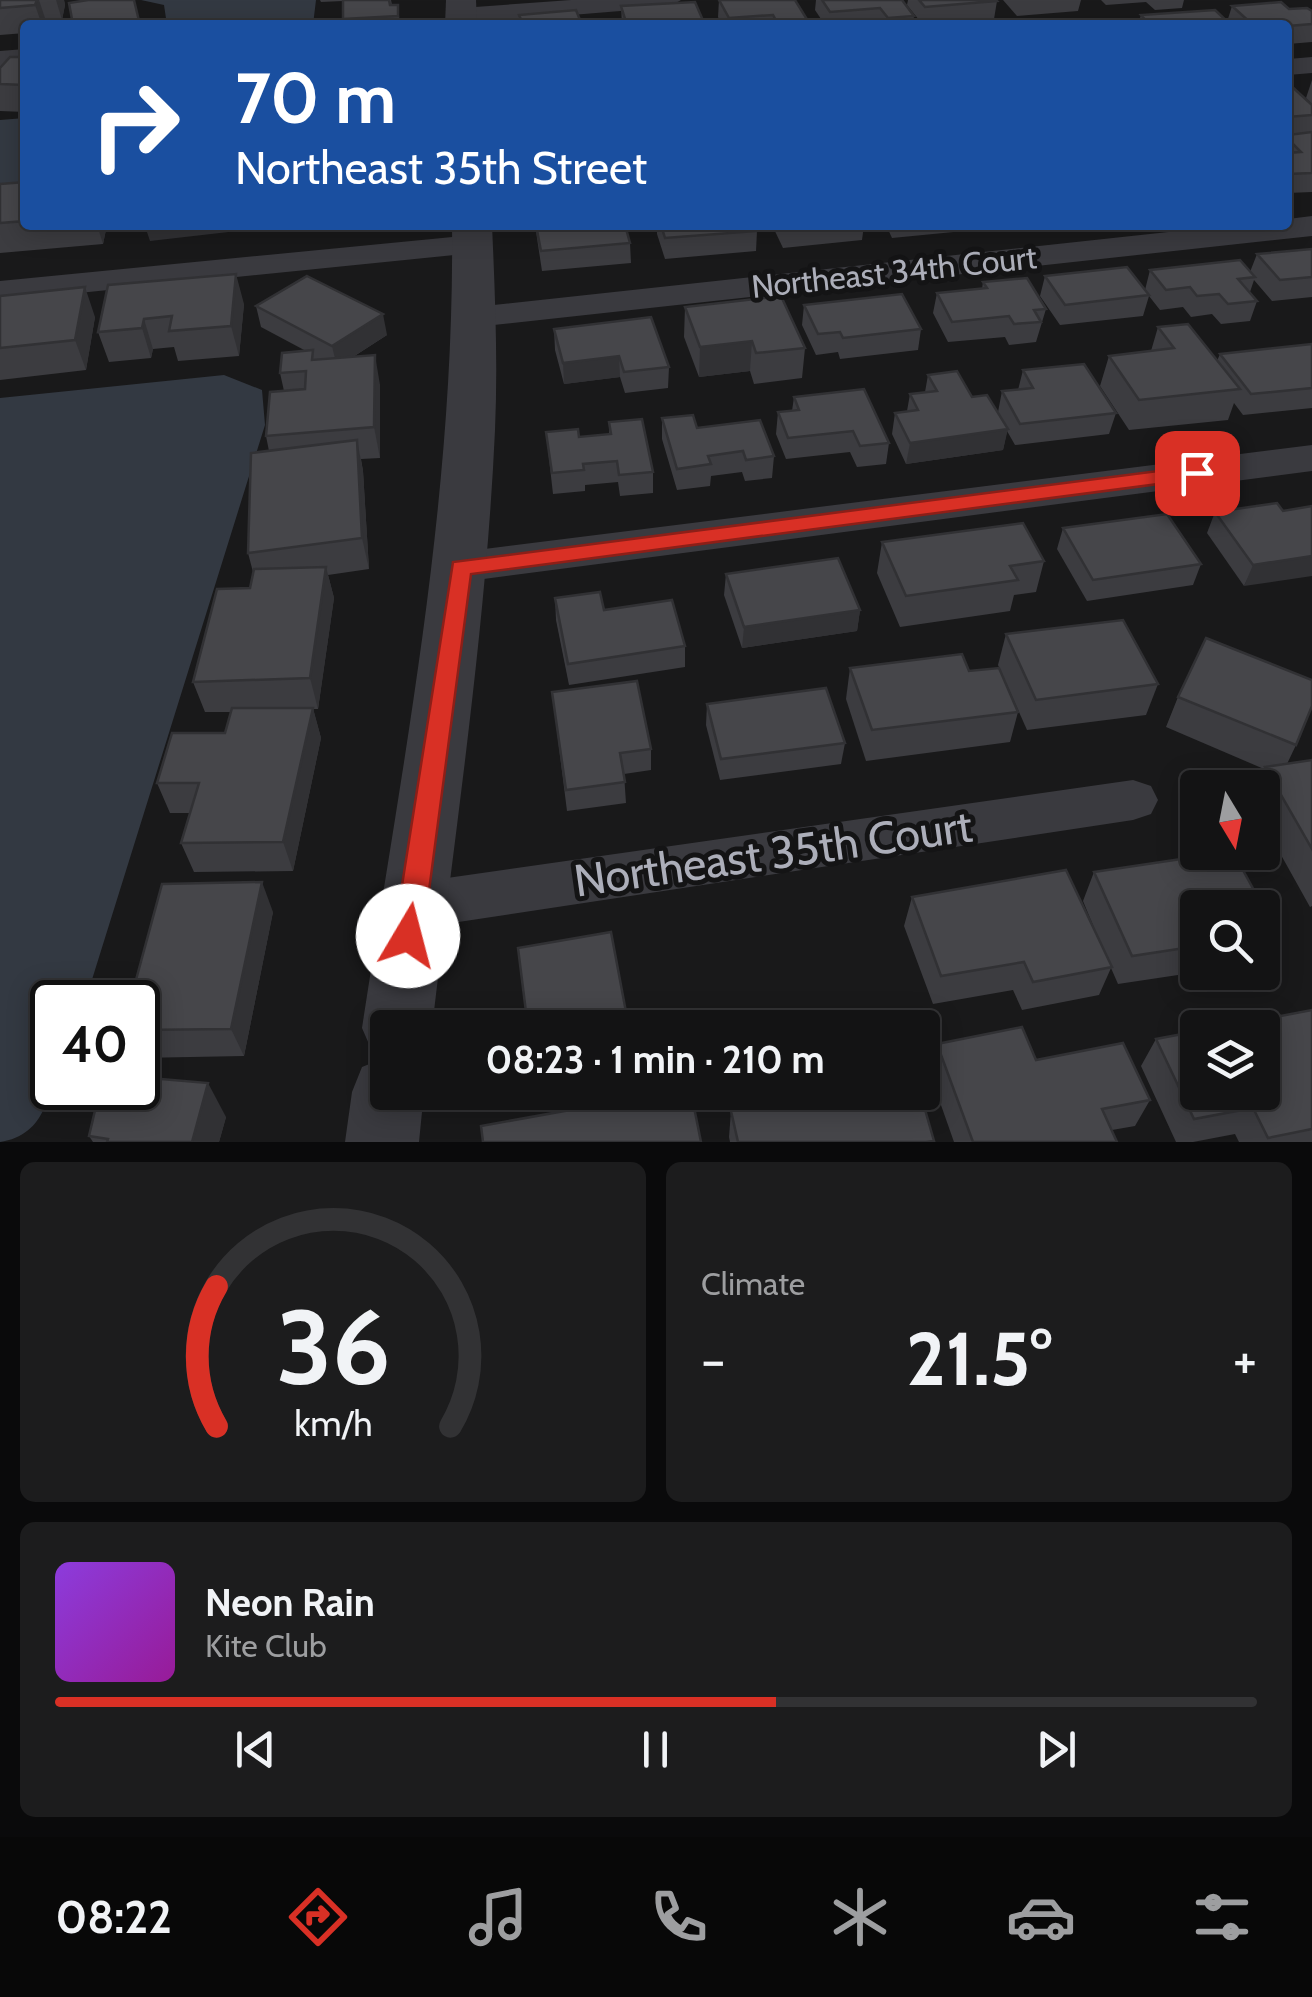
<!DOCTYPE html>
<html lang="en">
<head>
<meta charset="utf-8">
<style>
  :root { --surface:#131314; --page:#1c1c1d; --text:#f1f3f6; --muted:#9d9ea0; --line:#323234; --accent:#d93025 }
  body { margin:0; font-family:Cabin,sans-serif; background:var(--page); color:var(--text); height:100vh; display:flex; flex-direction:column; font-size:38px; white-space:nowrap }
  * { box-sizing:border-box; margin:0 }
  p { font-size:32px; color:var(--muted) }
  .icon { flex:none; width:55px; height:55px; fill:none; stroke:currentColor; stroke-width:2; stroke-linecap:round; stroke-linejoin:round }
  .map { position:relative; height:1142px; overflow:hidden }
  .sheet { display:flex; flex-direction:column; gap:20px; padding:20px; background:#0a0a0b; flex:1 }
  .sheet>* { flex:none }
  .hud { position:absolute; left:20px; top:20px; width:1272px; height:210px; border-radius:10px; box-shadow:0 5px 25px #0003,0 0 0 2px var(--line); background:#1a4fa0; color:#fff; overflow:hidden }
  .needle { width:65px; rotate:170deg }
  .tools { position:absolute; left:1180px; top:770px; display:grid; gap:20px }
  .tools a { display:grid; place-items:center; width:100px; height:100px; border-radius:10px; background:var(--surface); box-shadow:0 5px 25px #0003,0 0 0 2px var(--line); font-size:50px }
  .speed { position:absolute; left:30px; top:980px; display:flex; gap:20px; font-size:50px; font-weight:700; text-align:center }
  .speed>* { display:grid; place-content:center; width:130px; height:130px; border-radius:50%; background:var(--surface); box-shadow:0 5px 25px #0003,0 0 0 2px var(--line); line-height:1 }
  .speed .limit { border:5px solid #111; border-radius:15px; background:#fff; color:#111 }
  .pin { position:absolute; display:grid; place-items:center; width:85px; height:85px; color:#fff; margin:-42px; border-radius:20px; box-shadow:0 5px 15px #0006 }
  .me { position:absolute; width:110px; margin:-55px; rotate:8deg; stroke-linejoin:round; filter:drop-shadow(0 0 8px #0008) }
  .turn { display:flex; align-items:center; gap:35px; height:210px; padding:0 50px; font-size:45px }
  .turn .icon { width:130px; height:130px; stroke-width:2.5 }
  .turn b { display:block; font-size:70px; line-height:85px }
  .big { font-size:75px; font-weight:700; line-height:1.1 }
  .sheet .tile { flex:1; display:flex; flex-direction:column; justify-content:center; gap:15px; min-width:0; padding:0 35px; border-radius:15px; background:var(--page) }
  .sheet .dial { align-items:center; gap:0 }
  .dial svg { height:260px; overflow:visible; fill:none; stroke:var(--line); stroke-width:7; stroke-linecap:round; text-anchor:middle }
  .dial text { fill:var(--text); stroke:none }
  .song { display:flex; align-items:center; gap:30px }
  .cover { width:120px; height:120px; border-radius:15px; background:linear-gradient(135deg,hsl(270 70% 55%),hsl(300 70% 35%)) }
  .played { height:10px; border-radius:5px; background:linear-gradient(90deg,var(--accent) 60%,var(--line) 60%) }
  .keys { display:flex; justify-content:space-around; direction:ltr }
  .heat { display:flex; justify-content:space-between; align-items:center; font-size:55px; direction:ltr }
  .sheet .tiles { flex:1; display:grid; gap:20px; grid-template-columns:1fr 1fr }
  .tile:last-child { grid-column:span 2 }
  .trip { position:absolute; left:370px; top:1010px; width:570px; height:100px; border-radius:10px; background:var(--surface); box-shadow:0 5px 25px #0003,0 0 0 2px var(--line); font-weight:700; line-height:100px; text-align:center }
  .tabs { display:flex; height:160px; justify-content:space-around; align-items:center; background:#080808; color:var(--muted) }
  .tabs .icon { width:70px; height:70px }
  .tabs .selected { color:var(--accent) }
  .tabs b { font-size:45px; color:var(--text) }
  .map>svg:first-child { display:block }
</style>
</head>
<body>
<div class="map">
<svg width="1312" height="1142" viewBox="0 0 1312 1142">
  <rect width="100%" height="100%" fill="#19191a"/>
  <g fill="#333942">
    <path d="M141,0H316L313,25H167L164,5Z"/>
    <path d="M25,118V193L0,195V120Z"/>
    <path d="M224,375L262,390L265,425L85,1002H52C52,1051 65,1132 0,1142V398Z"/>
  </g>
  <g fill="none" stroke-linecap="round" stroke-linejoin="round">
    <g fill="#3a3a3f" fill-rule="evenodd">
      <path d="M571,0H681L669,7L461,24L448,16L461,8Z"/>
      <path d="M25,49V65L0,67V51Z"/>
      <path d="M1312,57V73L1288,75V59Z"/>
      <path d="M1312,216V236L475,327L463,324L458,317L463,310L475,307L1233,225H1288V219Z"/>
      <path d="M473,235L484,238L489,245L484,252L0,301V281Z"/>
      <path d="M1312,445V471L461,582L446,578L440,567L446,556L461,552Z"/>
      <path d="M1133,780L1151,786L1158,800L1151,814L1133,820L412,929L393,922L386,906L393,890L412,883Z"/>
    </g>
    <g fill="#3a3a3f" fill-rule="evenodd">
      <path d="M446,0H476L477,25H445Z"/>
      <path d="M452,225H492C495,293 498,362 495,430C486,630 455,829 432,1028H388V1092H424L419,1142H345L352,1092L362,1067L387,1057L372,1051L362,1028C403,757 455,501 452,225Z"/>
    </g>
  </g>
  <g fill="#3c3c40">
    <path d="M0,0H64L65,5L62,20L46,21L45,25H25V33L0,35Z"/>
    <path d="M320,0H391L392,5H398L400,25H344L343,1L321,2Z"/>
    <path d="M719,0L808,21V25H722L718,17Z"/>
    <path d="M816,0H902L914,16L913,25H825L815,10Z"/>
    <path d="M908,0H996L997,1L994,19L923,25L907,5Z"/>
    <path d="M1003,0H1081L1078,11L1017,16Z"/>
    <path d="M1101,0H1184L1182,8L1155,10L1146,2L1106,5Z"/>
    <path d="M621,6L705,25H622Z"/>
    <path d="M1232,6L1312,11V42L1288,44V25H1138L1141,15L1227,22Z"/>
    <path d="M25,57V112L0,111V68Z"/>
    <path d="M1312,80V104L1306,98Z"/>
    <path d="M1288,83L1312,105V192L1288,193Z"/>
    <path d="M25,182V225H107L103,244L0,253V184Z"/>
    <path d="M535,225L564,230L574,229V225H625L630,243L631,263L542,271Z"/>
    <path d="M657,225H754L757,231L756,251L665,259L657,234Z"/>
    <path d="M772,225H864L862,240L783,248Z"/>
    <path d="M886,225H965L964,231L892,238Z"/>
    <path d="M1312,249V297L1272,301L1254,280L1250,292L1257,301L1250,321L1221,324L1212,314L1191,317L1183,307L1160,310L1149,296L1143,316L1060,325L1040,296L1045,276L1145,290L1150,270L1250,272L1257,254Z"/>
    <path d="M983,282L1046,309L1036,342L1009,345L1005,337L948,342L933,313L937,293L982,289Z"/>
    <path d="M108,285L244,304L239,356L178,361L174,347L153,349L151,358L109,362L98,332Z"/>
    <path d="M0,296L95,317L86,370L0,380Z"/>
    <path d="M804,305L921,329L918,350L840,359L838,352L816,355L802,325Z"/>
    <path d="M256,306L387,335L353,357L380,385V458L361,459L363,471L369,569L328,575L334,598L318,709H313L321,738L293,871L194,872L181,843L190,813H170L157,783L225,733L231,712H205L193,682L250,588L253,572L248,553L269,451L266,436L284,391L280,373L306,351L261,327Z"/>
    <path d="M685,307L805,348L802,378L754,384L750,371L699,377L684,337Z"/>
    <path d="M1158,327L1217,361L1220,354L1312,344V408L1243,415L1234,403L1228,420L1129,430L1100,386L1109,356L1151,351Z"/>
    <path d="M554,329L669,367L668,388L625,393L620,377L564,384L555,350Z"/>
    <path d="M1023,370L1116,413L1109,434L1015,445L1007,431L1003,450L906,464L892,434L895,413L907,411L910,394L925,392L928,375L972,397L998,412L1002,391L1018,390Z"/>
    <path d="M794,397L889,443L886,464L857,467L850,452L786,459L776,434L778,412L792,411Z"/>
    <path d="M662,418L697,428L774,456L772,478L745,481L742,472L711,476L710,486L677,490L662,439Z"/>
    <path d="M609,422L653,472V493L620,496L618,482L585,485V491L553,494L546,432L579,437L609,435Z"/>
    <path d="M1283,511L1244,586L1207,533L1215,512Z"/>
    <path d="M1063,528L1201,564L1193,585L1087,601L1057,549Z"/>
    <path d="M882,542L1044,561L1036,592L1014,595L1010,611L900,627L877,573Z"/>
    <path d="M726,574L860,610L857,631L742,648L724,595Z"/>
    <path d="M555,598L604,610L685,646V667L569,685L556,620Z"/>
    <path d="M1006,634L1158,684L1146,715L1027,730L998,665Z"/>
    <path d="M850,668L969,671L1018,712L1010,742L866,761L846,699Z"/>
    <path d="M552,692L651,749V770L624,774L626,803L567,811Z"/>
    <path d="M1178,697L1296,745L1287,764L1312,760V906L1310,907L1262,821V788H1254L1264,769L1166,727Z"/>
    <path d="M707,704L845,743L841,764L720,780L706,725Z"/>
    <path d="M1228,852H1233L1278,934L1262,959V908H1198V972L1118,984L1111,968L1099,995L1022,1010L1013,990L933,1004L904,926L912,897L1066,870L1104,952L1083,901L1094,872Z"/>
    <path d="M273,912L244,1056L138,1058V1002Z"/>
    <path d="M1312,1010V1142H1239L1235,1134L1193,1142H1176L1141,1066L1156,1039Z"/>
    <path d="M937,1044L1036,1060L1150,1100L1135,1126L1112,1130L1117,1142H954L929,1071Z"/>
    <path d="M537,1092H613V1096L540,1110Z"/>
    <path d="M731,1111L934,1141V1142H730L729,1137Z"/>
    <path d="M226,1117L219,1142H93L89,1136Z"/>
  </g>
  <g fill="#313134">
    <path d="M37,0H39L46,21L45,25H42L35,5Z"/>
    <path d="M56,0H64L65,5L62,20Z"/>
    <path d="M97,225H107L103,244Z"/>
    <path d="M130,225H246V230L150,241L145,226L131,227Z"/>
    <path d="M236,274L244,304L239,356L231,326Z"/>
    <path d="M85,287L95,317L86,370L75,340Z"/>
    <path d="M383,314L387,335L337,367L332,346Z"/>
    <path d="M144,319L153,349L151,358L142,328Z"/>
    <path d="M752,341L750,371L699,377L700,347Z"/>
    <path d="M375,355L380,385V458L374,427Z"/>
    <path d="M619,356L620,377L564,384L563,363Z"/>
    <path d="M1008,429L1003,450L906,464L910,443Z"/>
    <path d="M357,440L363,471L369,569L362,538Z"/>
    <path d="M1312,556V576L1244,586L1253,565Z"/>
    <path d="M326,567L334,598L318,709L310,678Z"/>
    <path d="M860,610L857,631L742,648L744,627Z"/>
    <path d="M313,708L321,738L293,871L283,842Z"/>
    <path d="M262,882L273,912L244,1056L231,1029Z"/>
    <path d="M208,1083L226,1117L219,1142H192Z"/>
  </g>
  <g fill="#46464a" stroke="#313134" stroke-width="2.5">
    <path d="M0,0H37L35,5L0,8Z"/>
    <path d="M88,0H134L140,25H73L69,3Z"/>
    <path d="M343,0H389L390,5H398V16L343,19Z"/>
    <path d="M719,0H795L808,21L778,24L773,15L729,18Z"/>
    <path d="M822,0H902L914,16L888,18L880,8L830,12Z"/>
    <path d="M919,0H996L997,1L925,7Z"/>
    <path d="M695,2L705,25H675L674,23L626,22L621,6Z"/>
    <path d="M1281,2L1289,9L1307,8L1312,11V24L1288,26L1253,25L1232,6Z"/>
    <path d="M576,10L582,25L523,24L519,15Z"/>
    <path d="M1215,10L1231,25H1150L1141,15Z"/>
    <path d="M1062,20H1112L1117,25H1067Z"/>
    <path d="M10,57H25V85L0,84V68Z"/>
    <path d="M1288,83L1312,105V115L1288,117Z"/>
    <path d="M1312,132V173L1288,174V153L1301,152L1288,139V135Z"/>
    <path d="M25,182V221L0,223V184Z"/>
    <path d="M536,225H563L564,230L576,229L575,225H625L630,243L541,251Z"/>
    <path d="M661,225H754L757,231L665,238Z"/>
    <path d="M783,225H815L785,228Z"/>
    <path d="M1312,249V277L1280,280L1257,254Z"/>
    <path d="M1240,260L1255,277L1238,279L1257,301L1228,304L1219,294L1197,296L1190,287L1166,290L1150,270Z"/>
    <path d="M1127,267L1149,295L1065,305L1045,276Z"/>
    <path d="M236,274L231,326L169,331L172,316L144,319L142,328L98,332L108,285Z"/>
    <path d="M307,276L383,314L332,346L256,306Z"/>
    <path d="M1027,278L1046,309L1034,310L1041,322L1014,324L1009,316L952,322L937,293L987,288L983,282Z"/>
    <path d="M85,287L75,340L0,348V296Z"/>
    <path d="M902,294L921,329L843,338L840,332L818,334L804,305Z"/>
    <path d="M781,296L805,348L756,353L752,341L700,347L685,307Z"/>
    <path d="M651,317L669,367L624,372L619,356L563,363L554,329Z"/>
    <path d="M1188,324L1240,389L1139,400L1109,356L1174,348L1158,327Z"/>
    <path d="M1312,344V388L1251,394L1220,354Z"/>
    <path d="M313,350L312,360L375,355L374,427L266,436L270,392L305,389L306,371L280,373L282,353Z"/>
    <path d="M1084,364L1116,413L1020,424L1002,391L1033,388L1023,370Z"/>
    <path d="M957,371L972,397L987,395L1008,429L910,443L895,413L918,410L910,394L937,391L928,375Z"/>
    <path d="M864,389L889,443L860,446L853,431L788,438L778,412L799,410L794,397Z"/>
    <path d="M693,415L697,428L760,420L774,456L746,460L743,451L708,456L711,464L677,469L662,418Z"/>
    <path d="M642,419L653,472L619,475L617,461L583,464L584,470L552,473L546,432L578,429L579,437L611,434L609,422Z"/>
    <path d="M357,440L362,538L248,553L251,453Z"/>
    <path d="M1277,503L1283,511L1312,506V556L1253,565L1215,512Z"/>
    <path d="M1167,514L1201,564L1093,580L1063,528Z"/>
    <path d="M1023,523L1044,561L1010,566L1018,580L906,596L882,542Z"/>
    <path d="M838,558L860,610L744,627L726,574Z"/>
    <path d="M326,567L310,678L193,682L217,589L250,588L254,569Z"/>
    <path d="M600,592L604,610L672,600L685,646L568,664L555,598Z"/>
    <path d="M1123,620L1158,684L1036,700L1006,634Z"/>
    <path d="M1206,638L1312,680V706L1296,745L1178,697Z"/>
    <path d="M962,654L969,671L999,668L1018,712L872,730L850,668Z"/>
    <path d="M637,681L651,749L620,753L625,782L566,790L552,692Z"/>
    <path d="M826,688L845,743L721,759L707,704Z"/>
    <path d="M232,708H313L283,842L181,843L199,783H157L172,733H225Z"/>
    <path d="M1312,760V849L1265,767Z"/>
    <path d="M1228,852H1233L1278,934L1262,936V908H1198V946L1132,956L1094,872Z"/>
    <path d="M1066,870L1112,967L1033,982L1024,962L941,976L912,897Z"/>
    <path d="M262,882L231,1029L138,1030V1002H130L162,884Z"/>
    <path d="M611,932L629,1028H528L518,948Z"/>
    <path d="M1312,1010V1129L1268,1138L1253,1108L1194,1119L1156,1039L1198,1031V1092H1262V1028H1218Z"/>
    <path d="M1022,1027L1036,1060L1123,1043L1150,1100L1102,1109L1117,1142H973L937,1044Z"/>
    <path d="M138,1077L208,1083L192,1142H107L108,1139L89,1136L100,1089L122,1091L123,1088H138Z"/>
    <path d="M670,1092H691L701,1142H483L481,1126Z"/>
    <path d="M846,1092H920L934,1141L926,1142H738L731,1111Z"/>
  </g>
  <path fill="#d93025" stroke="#8d1f18" stroke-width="2.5" d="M1197,466L1207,473L1204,478L471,574L423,936L418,946L408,949L398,946L394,936L453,562Z"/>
  <g text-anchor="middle" stroke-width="10" stroke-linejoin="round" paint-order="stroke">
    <g font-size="32" fill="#acaeb9" stroke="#141415">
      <text transform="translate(894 272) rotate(-6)" y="11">Northeast 34th Court</text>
    </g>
    <g font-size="45" fill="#acaeb9" stroke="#141415">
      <text transform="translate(773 853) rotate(-8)" y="16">Northeast 35th Court</text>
    </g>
  </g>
</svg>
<div class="tools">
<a><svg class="needle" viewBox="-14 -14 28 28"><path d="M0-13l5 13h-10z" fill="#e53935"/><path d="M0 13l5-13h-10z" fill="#9d9ea0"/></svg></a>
<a><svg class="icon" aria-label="search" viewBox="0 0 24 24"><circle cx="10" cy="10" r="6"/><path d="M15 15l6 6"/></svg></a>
<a><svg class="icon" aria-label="layers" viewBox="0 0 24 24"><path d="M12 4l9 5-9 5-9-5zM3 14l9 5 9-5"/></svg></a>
</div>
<div class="speed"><div class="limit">40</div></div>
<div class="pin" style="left:1197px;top:473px;background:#d93025"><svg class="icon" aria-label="arrive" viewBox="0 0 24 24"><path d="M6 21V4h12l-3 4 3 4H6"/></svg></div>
<svg class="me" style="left:408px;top:936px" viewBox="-20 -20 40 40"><circle r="19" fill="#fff"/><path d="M0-13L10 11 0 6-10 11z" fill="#d93025"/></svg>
<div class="trip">08:23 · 1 min · 210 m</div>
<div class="hud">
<div class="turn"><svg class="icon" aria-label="right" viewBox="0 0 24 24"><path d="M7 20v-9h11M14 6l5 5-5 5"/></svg><div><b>70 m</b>Northeast 35th Street</div></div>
</div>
</div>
<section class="sheet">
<div class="tiles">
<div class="tile dial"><svg viewBox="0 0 100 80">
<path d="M14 69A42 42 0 1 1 86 69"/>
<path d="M14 69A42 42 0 0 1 14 26" stroke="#d93025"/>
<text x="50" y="56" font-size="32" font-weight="700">36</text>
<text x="50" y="72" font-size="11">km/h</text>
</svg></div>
<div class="tile"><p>Climate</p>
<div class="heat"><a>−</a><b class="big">21.5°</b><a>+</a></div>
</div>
<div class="tile">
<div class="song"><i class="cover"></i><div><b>Neon Rain</b><p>Kite Club</p></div></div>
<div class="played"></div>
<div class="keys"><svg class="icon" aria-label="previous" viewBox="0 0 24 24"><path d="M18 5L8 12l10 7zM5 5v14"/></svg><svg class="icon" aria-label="pause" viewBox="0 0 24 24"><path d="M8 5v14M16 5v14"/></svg><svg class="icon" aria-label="next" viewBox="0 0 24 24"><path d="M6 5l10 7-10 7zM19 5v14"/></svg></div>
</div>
</div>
</section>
<nav class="tabs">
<b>08:22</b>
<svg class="icon selected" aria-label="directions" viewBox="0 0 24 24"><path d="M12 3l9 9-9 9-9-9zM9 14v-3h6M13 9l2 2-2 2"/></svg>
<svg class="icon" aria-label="music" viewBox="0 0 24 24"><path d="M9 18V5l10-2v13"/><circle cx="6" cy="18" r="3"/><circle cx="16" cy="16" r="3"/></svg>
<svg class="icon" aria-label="phone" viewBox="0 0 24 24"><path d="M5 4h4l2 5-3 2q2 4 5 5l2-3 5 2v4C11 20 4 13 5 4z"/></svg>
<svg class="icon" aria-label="climate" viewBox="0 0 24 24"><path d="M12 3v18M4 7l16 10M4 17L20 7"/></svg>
<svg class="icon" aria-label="car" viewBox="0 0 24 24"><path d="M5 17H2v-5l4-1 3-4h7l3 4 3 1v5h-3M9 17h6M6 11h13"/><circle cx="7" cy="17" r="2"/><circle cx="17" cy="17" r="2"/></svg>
<svg class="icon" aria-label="filters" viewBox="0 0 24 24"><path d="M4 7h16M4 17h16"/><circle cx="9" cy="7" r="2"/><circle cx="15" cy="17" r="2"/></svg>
</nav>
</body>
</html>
